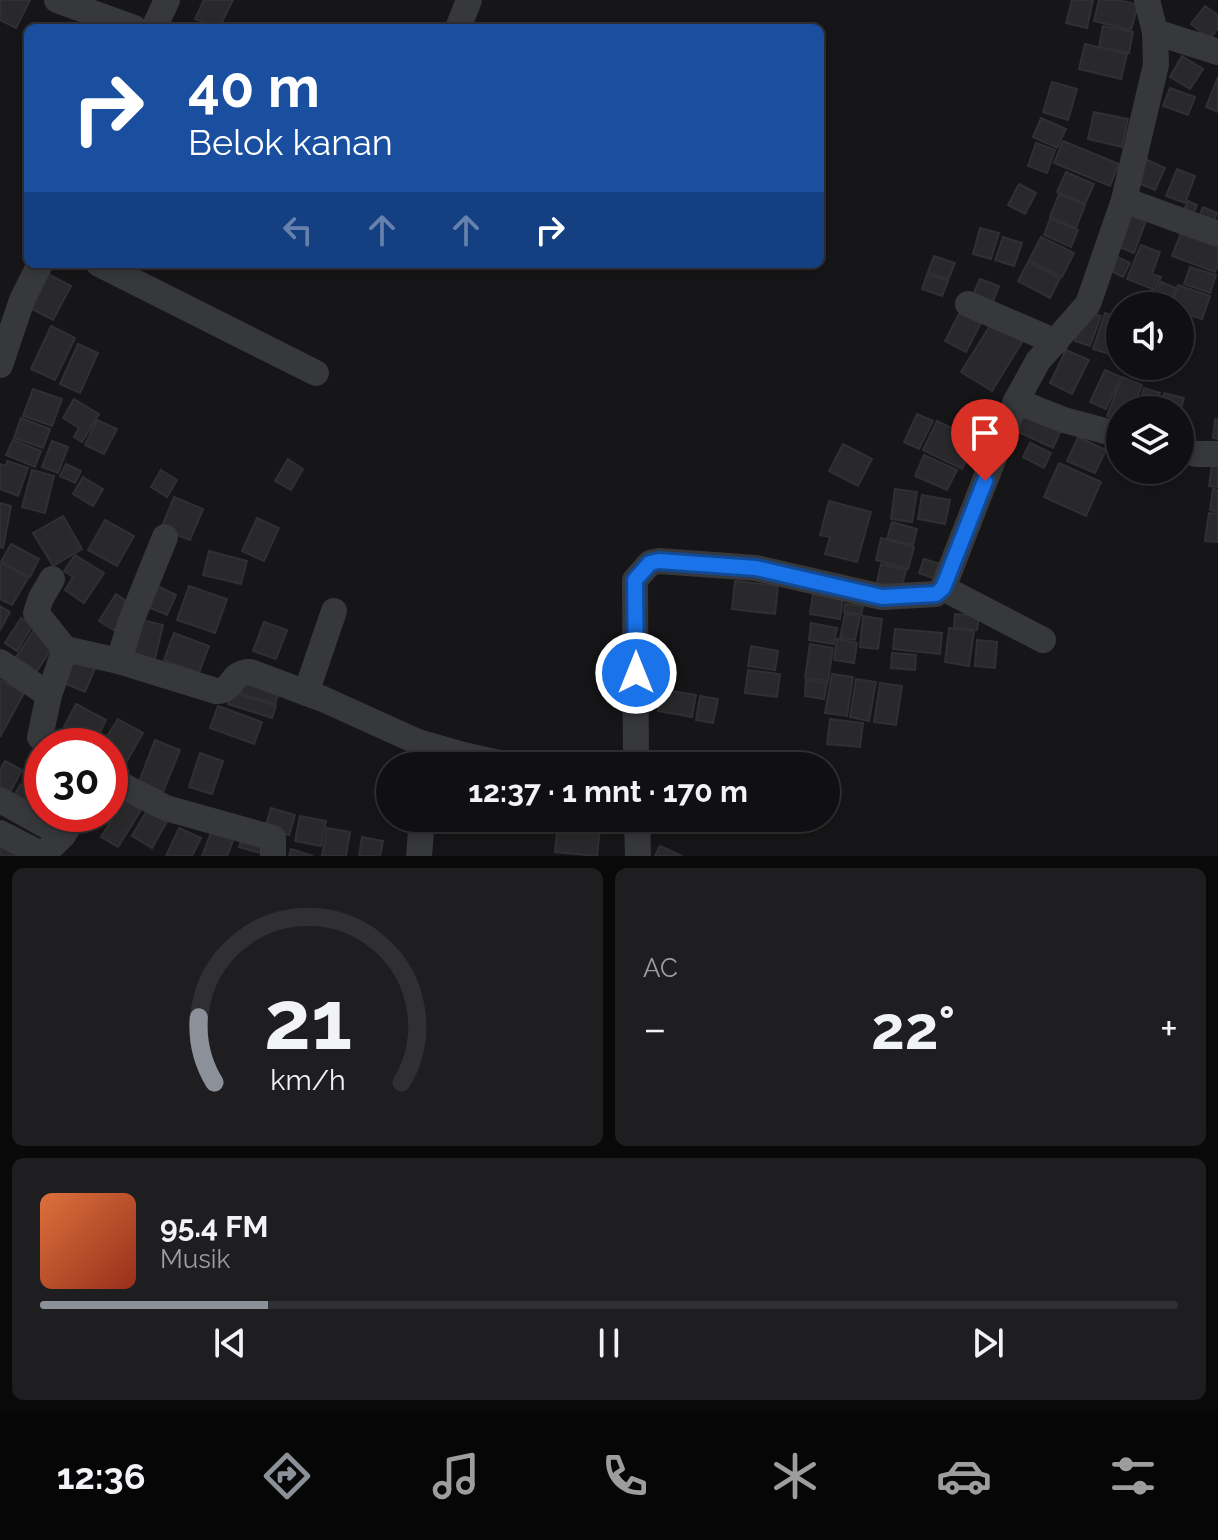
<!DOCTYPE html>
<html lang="id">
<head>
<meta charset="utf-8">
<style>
  :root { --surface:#101012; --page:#1e1e20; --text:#f1f3f6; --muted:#9c9d9f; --line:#303032; --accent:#8c9099 }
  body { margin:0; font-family:Raleway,sans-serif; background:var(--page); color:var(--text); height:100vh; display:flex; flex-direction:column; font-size:30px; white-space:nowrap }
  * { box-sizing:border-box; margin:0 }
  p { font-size:26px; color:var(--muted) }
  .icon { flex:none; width:44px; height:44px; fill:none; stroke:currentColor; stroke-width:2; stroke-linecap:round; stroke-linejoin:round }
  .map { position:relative; height:856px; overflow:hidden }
  .panel { display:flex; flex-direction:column; gap:12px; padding:12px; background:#09090a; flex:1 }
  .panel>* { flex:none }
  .top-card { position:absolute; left:24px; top:24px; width:800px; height:244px; border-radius:12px; box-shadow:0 4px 12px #0003,0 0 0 2px var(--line); background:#1a4fa0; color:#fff; overflow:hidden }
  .controls { position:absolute; left:1106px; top:292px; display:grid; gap:16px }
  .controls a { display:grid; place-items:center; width:88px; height:88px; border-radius:50%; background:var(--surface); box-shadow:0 4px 12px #0003,0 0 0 2px var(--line); font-size:40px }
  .speed { position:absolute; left:24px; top:728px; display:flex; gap:16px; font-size:40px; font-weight:700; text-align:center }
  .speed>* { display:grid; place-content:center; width:104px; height:104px; border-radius:50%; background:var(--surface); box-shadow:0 4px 12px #0003,0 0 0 2px var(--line); line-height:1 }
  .speed .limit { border:12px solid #d22; background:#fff; color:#111 }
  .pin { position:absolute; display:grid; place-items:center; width:68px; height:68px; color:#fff; margin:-82px -34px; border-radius:50% 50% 50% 0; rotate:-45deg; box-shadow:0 0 8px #0007 }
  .pin .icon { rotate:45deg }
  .me { position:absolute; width:88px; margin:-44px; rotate:0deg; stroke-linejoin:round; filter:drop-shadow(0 0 6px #0008) }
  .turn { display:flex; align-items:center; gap:28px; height:168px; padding:0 32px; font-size:36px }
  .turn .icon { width:104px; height:104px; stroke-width:2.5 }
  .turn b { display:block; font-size:56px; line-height:68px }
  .lanes { display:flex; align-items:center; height:76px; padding:0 32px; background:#0003; justify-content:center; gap:40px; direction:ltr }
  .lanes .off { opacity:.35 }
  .big { font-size:60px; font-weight:700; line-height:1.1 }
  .panel .tile { flex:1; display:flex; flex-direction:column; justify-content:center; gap:12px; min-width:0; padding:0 28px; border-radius:12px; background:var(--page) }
  .panel .dial { align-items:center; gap:0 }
  .dial svg { height:208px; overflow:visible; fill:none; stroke:var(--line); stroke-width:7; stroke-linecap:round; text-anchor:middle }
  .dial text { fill:var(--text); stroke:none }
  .song { display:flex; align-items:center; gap:24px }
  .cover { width:96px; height:96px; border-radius:12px; background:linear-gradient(135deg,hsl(20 70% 55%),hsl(10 70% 35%)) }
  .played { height:8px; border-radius:4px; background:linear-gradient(90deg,var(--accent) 20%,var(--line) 20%) }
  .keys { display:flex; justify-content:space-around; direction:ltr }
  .heat { display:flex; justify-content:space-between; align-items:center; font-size:44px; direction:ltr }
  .panel .tiles { flex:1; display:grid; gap:12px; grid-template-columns:1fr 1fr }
  .tile:last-child { grid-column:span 2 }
  .trip { position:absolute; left:376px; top:752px; width:464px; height:80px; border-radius:40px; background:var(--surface); box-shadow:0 4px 12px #0003,0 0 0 2px var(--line); font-weight:700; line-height:80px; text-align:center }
  .tab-bar { display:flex; height:128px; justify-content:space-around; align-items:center; background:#060607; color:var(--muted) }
  .tab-bar .icon { width:56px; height:56px }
  .tab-bar .on { color:var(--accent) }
  .tab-bar b { font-size:36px; color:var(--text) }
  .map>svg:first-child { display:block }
</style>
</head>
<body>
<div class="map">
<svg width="1218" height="856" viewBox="0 0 1218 856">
  <rect width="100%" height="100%" fill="#161618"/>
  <g fill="#29292b" stroke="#303033" stroke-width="2">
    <path d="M1,0H30L16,28L0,20Z"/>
    <path d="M204,0H233L219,28L195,19Z"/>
    <path d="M1072,0H1093L1087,28L1066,23Z"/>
    <path d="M1099,0H1119L1138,5L1131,30L1094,21Z"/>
    <path d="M1205,6L1218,15V28L1210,39L1191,24Z"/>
    <path d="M1103,26L1133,32L1129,53L1099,47Z"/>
    <path d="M1085,44L1127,54L1121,79L1079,69Z"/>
    <path d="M1182,56L1203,69L1190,89L1170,77Z"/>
    <path d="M1218,77V112L1206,107Z"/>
    <path d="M1052,82L1077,89L1068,120L1043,112Z"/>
    <path d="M1170,88L1195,97L1188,115L1163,106Z"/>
    <path d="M1094,112L1128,119L1122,147L1088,139Z"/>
    <path d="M1041,118L1066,129L1057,148L1033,137Z"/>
    <path d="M1063,141L1119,164L1110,186L1054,163Z"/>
    <path d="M1036,143L1055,150L1047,173L1028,166Z"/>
    <path d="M1145,159L1165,168L1155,190L1135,182Z"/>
    <path d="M1177,169L1195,176L1185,203L1166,196Z"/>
    <path d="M1066,172L1094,184L1085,204L1057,192Z"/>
    <path d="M1019,184L1036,193L1025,214L1008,205Z"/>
    <path d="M1059,194L1085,205L1076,228L1050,217Z"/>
    <path d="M1188,201L1197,205L1192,218L1182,214Z"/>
    <path d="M1203,207L1217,213L1212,227L1197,221Z"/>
    <path d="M1130,211L1147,218L1134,253L1117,246Z"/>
    <path d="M1050,219L1078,230L1071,247L1044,235Z"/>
    <path d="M1184,225L1218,238V265L1215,272L1172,256Z"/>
    <path d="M980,228L999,233L991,259L973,254Z"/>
    <path d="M1003,237L1022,243L1014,266L995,260Z"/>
    <path d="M1041,237L1074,253L1062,277L1029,260Z"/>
    <path d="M1141,245L1160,252L1152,274L1161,277L1155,290L1127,279Z"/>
    <path d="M1109,253L1130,263L1123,277L1103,267Z"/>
    <path d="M934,256L955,263L948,280L928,272Z"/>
    <path d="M1028,262L1060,278L1050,298L1018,281Z"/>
    <path d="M1190,267L1216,275L1210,293L1184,284Z"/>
    <path d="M48,274L71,286L53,320L30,308Z"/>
    <path d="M927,274L948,281L942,296L922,289Z"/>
    <path d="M980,279L999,286L991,307L971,299Z"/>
    <path d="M1161,282L1176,288L1169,306H1160L1153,303Z"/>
    <path d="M1178,285L1210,296L1202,319L1180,312V306H1171Z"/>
    <path d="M1086,311L1101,316L1090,346L1075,341Z"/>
    <path d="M960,312L981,323L966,352L945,341Z"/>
    <path d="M1105,313L1120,318V335L1113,355L1093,349Z"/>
    <path d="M993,321L1024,339L992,391L961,372Z"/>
    <path d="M51,326L75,338L55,380L31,369Z"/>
    <path d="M78,344L98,353L80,393L60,384Z"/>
    <path d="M1066,350L1089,360L1072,394L1050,383Z"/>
    <path d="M1105,370L1121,377L1106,409L1090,402Z"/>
    <path d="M1122,377L1142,385L1132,410H1120V421L1107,416Z"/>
    <path d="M1144,388L1160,393L1154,410H1137Z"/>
    <path d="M33,389L62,399L52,426L23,416Z"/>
    <path d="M1164,393L1184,398L1180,412V410H1159Z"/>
    <path d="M74,399L99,414L82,442L74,437L79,428L63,418Z"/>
    <path d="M917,414L933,421L919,449L904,442Z"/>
    <path d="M1024,414L1061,430L1053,448L1016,431Z"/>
    <path d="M21,418L50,429L43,448L14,438Z"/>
    <path d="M1215,419L1218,420V439L1213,438Z"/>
    <path d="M97,420L117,429L104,454L85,445Z"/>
    <path d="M937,421L976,440L962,469L923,450Z"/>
    <path d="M1078,437L1106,450L1095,473L1067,461Z"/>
    <path d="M13,440L41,451L35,467L6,455Z"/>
    <path d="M52,441L68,447L58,473L42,467Z"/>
    <path d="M1030,443L1051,453L1044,468L1023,457Z"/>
    <path d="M843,444L872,459L858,486L829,471Z"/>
    <path d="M924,455L957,470L947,490L915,476Z"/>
    <path d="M288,459L303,469L291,490L275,481Z"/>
    <path d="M7,461L28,468L18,496L0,489V464L6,466Z"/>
    <path d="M1059,463L1101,482L1086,516L1044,497Z"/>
    <path d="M66,464L81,471L75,483L60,476Z"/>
    <path d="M1212,465H1218V487L1209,486Z"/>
    <path d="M32,470L54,476L45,513L22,507Z"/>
    <path d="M161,470L177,480L167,497L151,487Z"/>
    <path d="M83,477L103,489L93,506L73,494Z"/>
    <path d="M895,489L917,492L912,522L891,519Z"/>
    <path d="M1213,489L1218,490V512L1210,510Z"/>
    <path d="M922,495L950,500L945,524L918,519Z"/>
    <path d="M174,497L203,509L190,540L161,529Z"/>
    <path d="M829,501L871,512L857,562L825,554L830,537L820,535Z"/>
    <path d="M0,503L11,506L3,548L0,547Z"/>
    <path d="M1209,513L1218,514V542L1205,541Z"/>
    <path d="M63,516L82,549L53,566L33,533Z"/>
    <path d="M257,518L279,528L264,561L242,551Z"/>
    <path d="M105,520L134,536L117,566L88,550Z"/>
    <path d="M892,522L917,529L913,545L887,539Z"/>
    <path d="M881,538L914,547L908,569L876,560Z"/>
    <path d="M11,544L39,559L30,577L1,562Z"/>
    <path d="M209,551L247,561L241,584L203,575Z"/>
    <path d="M75,555L104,573L84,603L65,590L73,577L64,571Z"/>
    <path d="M924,559L940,564L935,579L919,573Z"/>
    <path d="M2,563L28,578L12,605L0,599V567Z"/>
    <path d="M881,564L906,570L901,589L877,583Z"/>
    <path d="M735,581L778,586L775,614L732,609Z"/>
    <path d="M151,583L176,595L167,615L141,604Z"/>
    <path d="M189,586L227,599L215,633L177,620Z"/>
    <path d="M116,594L132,605L115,631L99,621Z"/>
    <path d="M813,594L843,598L840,619L810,614Z"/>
    <path d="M845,604L863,606L861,615L844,612Z"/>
    <path d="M0,606L10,612L0,630Z"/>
    <path d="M845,614L860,617L855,640L840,638Z"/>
    <path d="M955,614L979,616L977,630L954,628Z"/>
    <path d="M863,616L882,619L878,649L860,647Z"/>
    <path d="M21,618L33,625L17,651L5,643Z"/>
    <path d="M137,619L163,625L153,667L126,660Z"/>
    <path d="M264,622L287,630L276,659L253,651Z"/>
    <path d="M811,623L837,628L834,644L809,640Z"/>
    <path d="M36,627L57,640L37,671L16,657Z"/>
    <path d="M949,628L974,631L969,666L945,662Z"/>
    <path d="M895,629L942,633L940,654L893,649Z"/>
    <path d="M174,633L209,646L199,673L164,660Z"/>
    <path d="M837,639L857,643L854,663L834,660Z"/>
    <path d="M977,640L997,642L995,668L975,666Z"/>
    <path d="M810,644L833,648L828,681L805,678Z"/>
    <path d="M751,646L778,651L775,670L748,666Z"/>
    <path d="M892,653L916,655L915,670L891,668Z"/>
    <path d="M71,655L96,666L85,692L59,681Z"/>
    <path d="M748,670L780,674L777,697L745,693Z"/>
    <path d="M832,674L853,677L847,716L825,713Z"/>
    <path d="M245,677L280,689L275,704L240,693Z"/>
    <path d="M856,679L876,682L869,721L850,717Z"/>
    <path d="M0,680L24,693L0,737Z"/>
    <path d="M806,680L827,683L824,699L805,696Z"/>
    <path d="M880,683L902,686L896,725L874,722Z"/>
    <path d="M662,689L696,695L692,717L658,711Z"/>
    <path d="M232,692L276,706L272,718L228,704Z"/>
    <path d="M700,696L718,699L713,723L696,720Z"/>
    <path d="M76,704L106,720L93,746H77L59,736Z"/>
    <path d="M218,706L262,722L254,744L210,728Z"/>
    <path d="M118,719L143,733L124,766L110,758V746H101Z"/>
    <path d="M830,719L863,723L860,747L827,744Z"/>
    <path d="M155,740L180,750L163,792L139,782Z"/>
    <path d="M575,752L606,753V766H574Z"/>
    <path d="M200,753L223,761L212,794L189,787Z"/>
    <path d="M5,761L22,770L8,796L0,792V770Z"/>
    <path d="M42,770V789L34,785Z"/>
    <path d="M21,784L42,798V806L35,817L10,802Z"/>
    <path d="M124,800L141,810L118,847L101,837Z"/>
    <path d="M150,805L170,816L152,848L132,836Z"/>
    <path d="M271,808L295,815L289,835L265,828Z"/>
    <path d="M85,814H107L99,827L83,817Z"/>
    <path d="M300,816L326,821L321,846L295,841Z"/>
    <path d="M452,818H474L472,830L451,828Z"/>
    <path d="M490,818H517L515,832L489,827Z"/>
    <path d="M559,818H602L601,823Z"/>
    <path d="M558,824L600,828L597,856L555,852Z"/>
    <path d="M179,828L201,838L192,856H166Z"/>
    <path d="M327,828L350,832L346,856H322Z"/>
    <path d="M212,830L234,838L227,856H202Z"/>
    <path d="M243,834L271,843L267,855L239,847Z"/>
    <path d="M362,837L383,841L380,856H359Z"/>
    <path d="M0,845L27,856H0Z"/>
    <path d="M660,846L682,856H655Z"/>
    <path d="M291,849L313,856H289Z"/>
  </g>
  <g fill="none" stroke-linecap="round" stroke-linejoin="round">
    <g stroke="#37383c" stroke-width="26">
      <path d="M57,0L134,28"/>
      <path d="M154,28L167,0"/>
      <path d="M458,28L469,0"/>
      <path d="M1155,32L1218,52"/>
      <path d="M1124,200L1218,234"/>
      <path d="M99,264L316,373"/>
      <path d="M968,304L1056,342"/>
      <path d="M0,365L22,300L40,264"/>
      <path d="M1016,401L1064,420L1120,435"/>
      <path d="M1180,450L1196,454H1218"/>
      <path d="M52,579L41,598L36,613L65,649L119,661L216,691C234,692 229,672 250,672L323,699L418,742L463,755L513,766"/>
      <path d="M943,588L1043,640"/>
      <path d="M119,661L131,621L165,537"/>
      <path d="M0,662L49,695L40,737L55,746"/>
      <path d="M306,693L334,611"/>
      <path d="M49,695L65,649"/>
      <path d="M636,766L635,580L650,563L659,561L756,568L882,597L936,594L943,588L1016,401L1038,361L1088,304L1124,200L1156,65L1155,32L1147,0"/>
      <path d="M110,779L166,808L273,838V856"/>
      <path d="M0,800L63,835"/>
      <path d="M637,818L638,856"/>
      <path d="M0,833L43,855L63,835L76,814"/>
      <path d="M419,856L422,818"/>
    </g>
  </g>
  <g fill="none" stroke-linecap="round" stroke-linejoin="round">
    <defs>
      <path id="route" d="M636,673L635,580L650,563L659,561L756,568L882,597L936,594L943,588L985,481"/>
    </defs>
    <use href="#route" stroke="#114b97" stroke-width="20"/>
    <use href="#route" stroke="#1a73e8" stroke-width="14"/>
  </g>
</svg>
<div class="controls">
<a><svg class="icon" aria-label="sound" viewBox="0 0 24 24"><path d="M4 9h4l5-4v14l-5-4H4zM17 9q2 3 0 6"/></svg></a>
<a><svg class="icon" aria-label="layers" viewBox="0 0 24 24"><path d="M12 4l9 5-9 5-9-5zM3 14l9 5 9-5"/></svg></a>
</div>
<div class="speed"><div class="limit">30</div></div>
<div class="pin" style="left:985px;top:481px;background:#d93025"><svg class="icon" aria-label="arrive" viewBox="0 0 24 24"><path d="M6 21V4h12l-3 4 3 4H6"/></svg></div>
<svg class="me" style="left:636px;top:673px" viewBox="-20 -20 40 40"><circle r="17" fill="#1a73e8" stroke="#fff" stroke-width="3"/><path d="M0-11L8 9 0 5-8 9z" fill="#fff"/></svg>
<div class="trip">12:37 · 1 mnt · 170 m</div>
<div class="top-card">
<div class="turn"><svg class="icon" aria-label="right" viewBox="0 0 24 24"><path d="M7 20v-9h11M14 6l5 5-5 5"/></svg><div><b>40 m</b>Belok kanan</div></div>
<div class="lanes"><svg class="icon off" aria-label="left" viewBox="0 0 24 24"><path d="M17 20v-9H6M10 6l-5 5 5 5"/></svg><svg class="icon off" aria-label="ahead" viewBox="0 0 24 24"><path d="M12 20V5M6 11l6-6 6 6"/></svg><svg class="icon off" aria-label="ahead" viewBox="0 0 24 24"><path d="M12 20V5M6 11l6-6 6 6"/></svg><svg class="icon" aria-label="right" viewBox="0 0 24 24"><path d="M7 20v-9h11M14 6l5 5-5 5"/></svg></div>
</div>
</div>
<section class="panel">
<div class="tiles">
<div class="tile dial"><svg viewBox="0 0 100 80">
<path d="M14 69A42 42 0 1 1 86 69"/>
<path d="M14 69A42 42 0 0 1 8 44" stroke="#8c9099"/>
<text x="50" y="56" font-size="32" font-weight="700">21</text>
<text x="50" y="72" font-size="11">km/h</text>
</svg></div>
<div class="tile"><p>AC</p>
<div class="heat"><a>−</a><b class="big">22°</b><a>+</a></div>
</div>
<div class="tile">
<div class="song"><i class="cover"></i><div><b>95.4 FM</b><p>Musik</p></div></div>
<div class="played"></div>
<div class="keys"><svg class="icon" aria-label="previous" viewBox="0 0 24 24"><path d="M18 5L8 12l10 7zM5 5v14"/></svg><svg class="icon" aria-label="pause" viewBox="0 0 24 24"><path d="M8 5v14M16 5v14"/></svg><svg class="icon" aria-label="next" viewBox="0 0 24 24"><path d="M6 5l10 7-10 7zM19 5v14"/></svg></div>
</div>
</div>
</section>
<nav class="tab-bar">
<b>12:36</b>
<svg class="icon on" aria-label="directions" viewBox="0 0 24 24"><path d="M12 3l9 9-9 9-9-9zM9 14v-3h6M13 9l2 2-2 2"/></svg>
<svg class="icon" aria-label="music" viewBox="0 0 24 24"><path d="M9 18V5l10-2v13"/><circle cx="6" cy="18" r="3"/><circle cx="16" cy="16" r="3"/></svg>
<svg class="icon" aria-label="phone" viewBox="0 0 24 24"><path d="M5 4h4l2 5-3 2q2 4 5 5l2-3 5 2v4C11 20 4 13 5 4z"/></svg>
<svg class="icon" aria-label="climate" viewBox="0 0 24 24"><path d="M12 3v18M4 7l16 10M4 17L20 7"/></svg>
<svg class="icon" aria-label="car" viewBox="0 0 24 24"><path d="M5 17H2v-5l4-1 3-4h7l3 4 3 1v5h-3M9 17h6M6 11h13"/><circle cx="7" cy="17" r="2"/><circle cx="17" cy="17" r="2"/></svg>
<svg class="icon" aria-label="filters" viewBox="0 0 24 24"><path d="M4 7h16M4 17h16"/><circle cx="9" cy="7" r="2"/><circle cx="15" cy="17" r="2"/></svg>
</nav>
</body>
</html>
